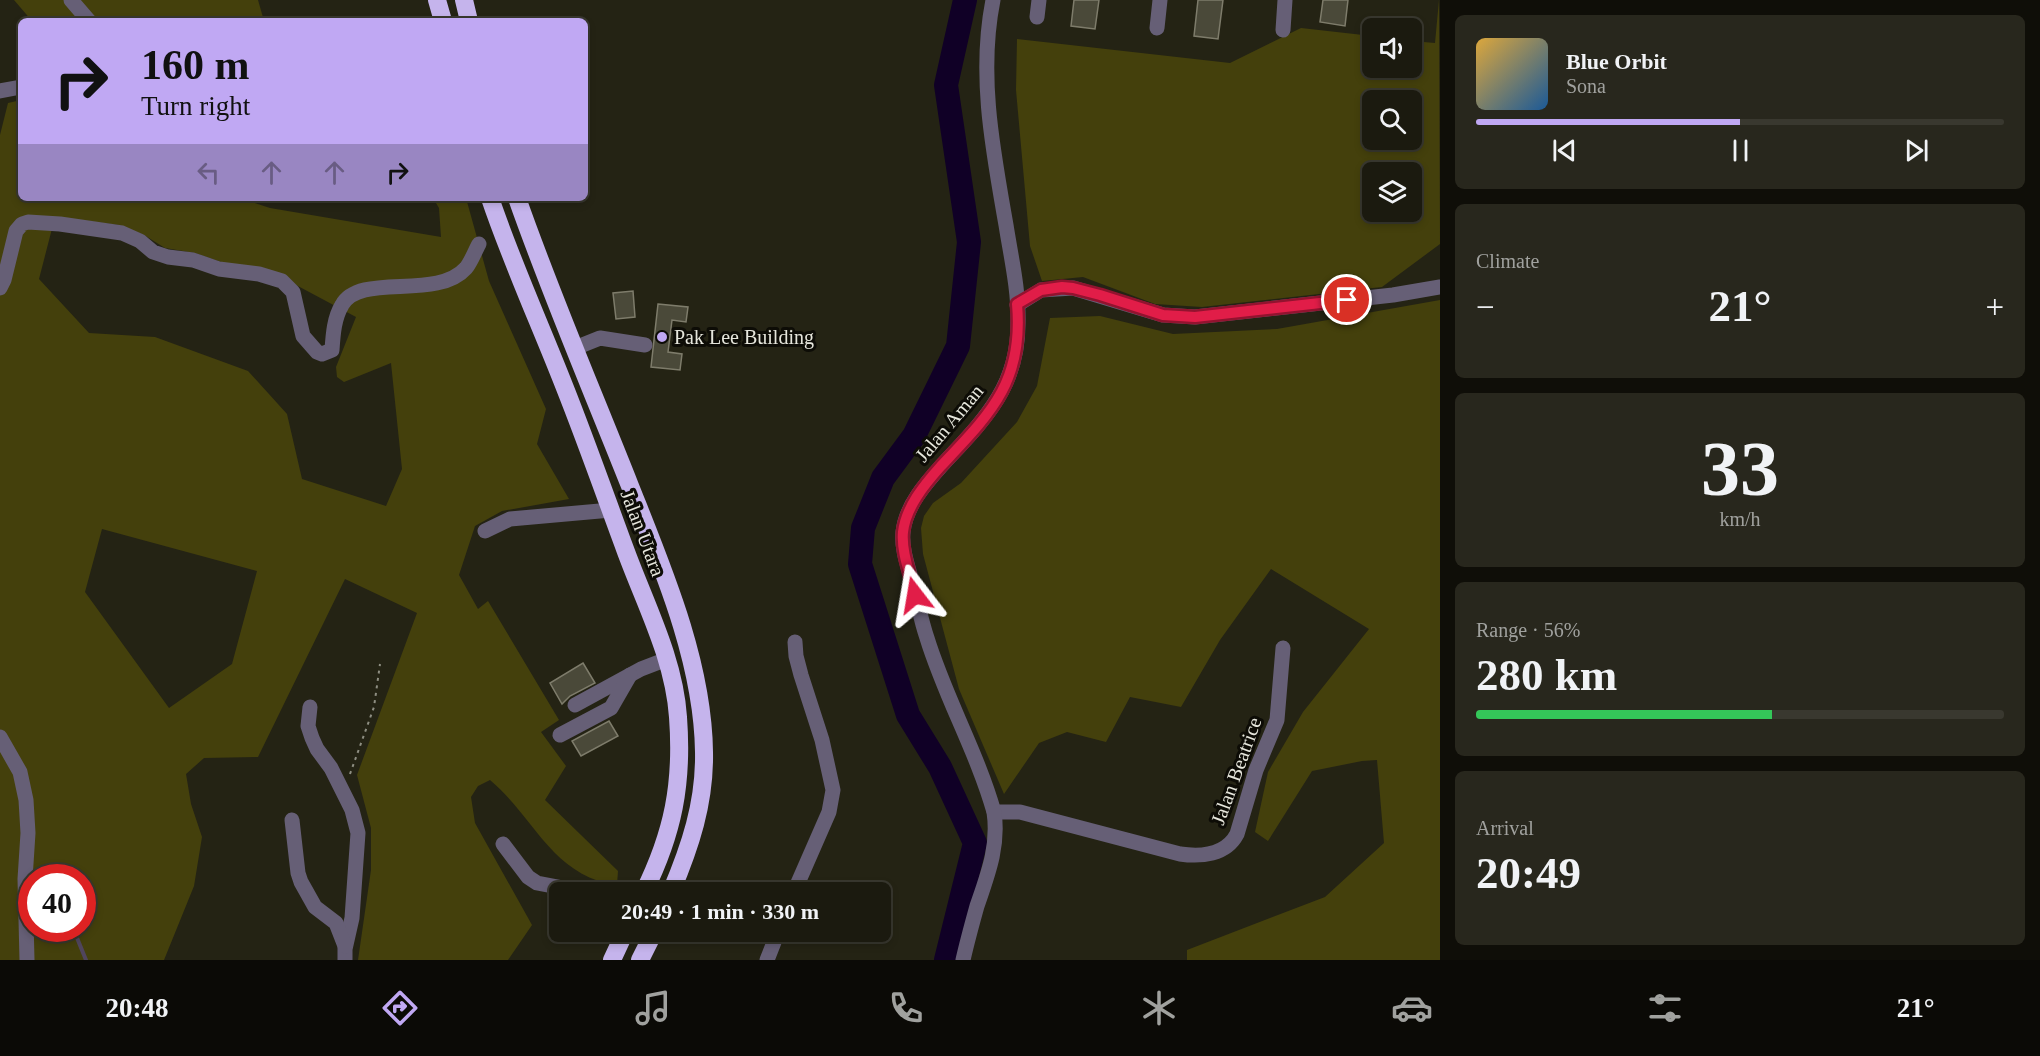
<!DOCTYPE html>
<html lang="en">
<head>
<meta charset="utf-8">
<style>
  :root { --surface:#1b1a0f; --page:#28271d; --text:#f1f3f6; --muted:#a0a19e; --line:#39382f; --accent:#c0a8f3 }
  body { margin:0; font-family:Georgia,serif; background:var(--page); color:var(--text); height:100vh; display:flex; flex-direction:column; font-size:22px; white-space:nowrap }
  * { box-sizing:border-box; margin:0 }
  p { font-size:20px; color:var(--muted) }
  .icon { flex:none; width:33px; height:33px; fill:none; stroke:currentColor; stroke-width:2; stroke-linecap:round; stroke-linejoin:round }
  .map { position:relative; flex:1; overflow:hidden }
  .details { display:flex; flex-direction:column; gap:15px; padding:15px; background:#0f0e08; width:600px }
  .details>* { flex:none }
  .guide { position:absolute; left:18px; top:18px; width:570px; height:183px; border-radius:9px; box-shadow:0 3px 9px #0003,0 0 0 2px var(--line); background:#c0a8f3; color:#111; overflow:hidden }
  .fabs { position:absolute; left:1362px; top:18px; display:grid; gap:12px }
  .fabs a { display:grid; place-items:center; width:60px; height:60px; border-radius:9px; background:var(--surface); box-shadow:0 3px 9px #0003,0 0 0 2px var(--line); font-size:30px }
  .speed { position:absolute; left:18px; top:864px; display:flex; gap:12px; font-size:30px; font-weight:700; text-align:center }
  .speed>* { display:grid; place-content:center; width:78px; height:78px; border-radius:50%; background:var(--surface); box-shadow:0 3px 9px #0003,0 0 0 2px var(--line); line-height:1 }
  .speed .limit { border:9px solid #d22; background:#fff; color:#111 }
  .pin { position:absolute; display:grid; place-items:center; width:51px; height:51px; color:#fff; margin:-26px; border:3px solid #fff; border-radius:50%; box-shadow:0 2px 6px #0007 }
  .me { position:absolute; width:66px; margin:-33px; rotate:346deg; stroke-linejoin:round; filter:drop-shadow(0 0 4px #0008) }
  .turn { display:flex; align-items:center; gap:21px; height:126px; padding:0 24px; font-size:27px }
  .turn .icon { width:78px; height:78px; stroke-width:2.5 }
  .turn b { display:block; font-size:42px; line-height:51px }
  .lanes { display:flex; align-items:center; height:57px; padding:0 24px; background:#0003; justify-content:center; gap:30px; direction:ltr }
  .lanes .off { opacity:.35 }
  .big { font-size:45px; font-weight:800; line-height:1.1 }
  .details .card { flex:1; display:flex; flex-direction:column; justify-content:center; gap:9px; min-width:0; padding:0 21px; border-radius:9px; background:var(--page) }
  .details .dial { align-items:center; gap:0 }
  .dial b { font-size:78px; line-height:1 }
  .song { display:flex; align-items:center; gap:18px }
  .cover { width:72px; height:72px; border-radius:9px; background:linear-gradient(135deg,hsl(40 70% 55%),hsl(210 70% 35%)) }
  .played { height:6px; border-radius:3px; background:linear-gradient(90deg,var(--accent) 50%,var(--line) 50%) }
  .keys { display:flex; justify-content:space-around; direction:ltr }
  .heat { display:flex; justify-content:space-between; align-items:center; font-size:33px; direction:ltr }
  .charge { height:9px; border-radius:4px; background:linear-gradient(90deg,#34c759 56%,var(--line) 0) }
  .trip { position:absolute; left:549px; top:882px; width:342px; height:60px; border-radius:9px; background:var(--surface); box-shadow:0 3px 9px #0003,0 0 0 2px var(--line); font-weight:800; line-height:60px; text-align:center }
  .dock { display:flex; height:96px; justify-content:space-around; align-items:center; background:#0b0a06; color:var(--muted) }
  .dock .icon { width:42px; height:42px }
  .dock .current { color:var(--accent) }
  .dock b { font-size:27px; color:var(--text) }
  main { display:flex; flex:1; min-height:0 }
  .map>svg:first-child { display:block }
</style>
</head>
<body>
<main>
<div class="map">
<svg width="1440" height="960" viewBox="0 0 1440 960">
  <rect width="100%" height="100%" fill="#242314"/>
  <g fill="#44400c" fill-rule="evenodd">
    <path d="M14,0H258L264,21H32Z"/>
    <path d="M1439,0L1440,244L1382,287L1202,307L1155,304L1083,277L1042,281L1030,246L1016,90L1017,39L1230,63L1301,28L1372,36V68H1412V41L1435,43ZM1372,100H1412V140H1372ZM1372,172H1412V212H1372Z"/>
    <path d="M21,100V198H249L252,202L270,208L441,237L439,208L433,198H466L489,281L546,409L537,444L569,499L502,511L475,526L459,575L478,609L488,601L559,720L541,732L566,766L545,800L618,871L617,885C553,877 534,817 490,780L478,786L471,797L475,823L532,925L508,960H358L371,870V828L357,775L417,613L345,579L258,757L204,758L186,774L191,804L202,837L194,886L164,960H0V135L8,103ZM55,217L119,225L144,235L165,248L195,253L224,263L266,269L356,317L336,367L337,377L344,382L391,363L402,469L386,506L302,479L287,414L248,371L155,337L89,333L39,279ZM102,529L257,571L232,664L169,708L85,592ZM32,878H82V928H32Z"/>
    <path d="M1440,300V960H1187V950L1325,897L1384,843L1377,760L1362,761L1312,771L1268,841L1255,832L1268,772L1303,712L1369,629L1271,569L1220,640L1181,707L1130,697L1106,742L1067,732L1039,743L1004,794L959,689L923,554L921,528L924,516L933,503L961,483L1017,422L1037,386L1050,318L1100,316L1173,334L1277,329Z"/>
  </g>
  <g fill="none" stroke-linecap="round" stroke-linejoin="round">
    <path stroke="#50455d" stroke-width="4" d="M73,928L86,960"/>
    <path stroke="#100026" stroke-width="24" d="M946,960L975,843L940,767L908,715L860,564L863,528L883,478L914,436L958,346L969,242L946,85L965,0"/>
  </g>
  <g fill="#4a4939" stroke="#7e7c6b" stroke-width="1.5">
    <path d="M1074,0H1099L1095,29L1071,26Z"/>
    <path d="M1198,0H1223L1218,39L1194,36Z"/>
    <path d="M1323,0H1348L1345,26L1320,22Z"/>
    <path d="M633,291L635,317L616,319L613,293Z"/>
    <path d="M658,304L688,307L686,322L672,320L668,352L682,354L680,370L651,367Z"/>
    <path d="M583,663L595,683L570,696L562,704L550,683Z"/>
    <path d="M609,721L618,736L581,756L572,741Z"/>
  </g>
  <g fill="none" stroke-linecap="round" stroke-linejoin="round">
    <path stroke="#8e8e82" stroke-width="2" stroke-dasharray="3 4.5" stroke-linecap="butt" d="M350,774L374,707L380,664"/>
    <g stroke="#665f76" stroke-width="15">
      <path d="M71,0L89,21"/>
      <path d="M1037,17L1039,0"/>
      <path d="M1157,28L1160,0"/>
      <path d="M1283,30L1285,0"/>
      <path d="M0,91L21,87"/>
      <path d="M0,288L4,280L16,231L22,224L28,222L60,224L122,233L140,241L153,252L168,257L193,260L219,269L259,274L282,281L293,292L303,336L317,352L322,354L332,350C333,335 334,318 342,305C360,272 437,301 466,268C471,262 475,251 479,244"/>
      <path d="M1017,305L1041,290L1073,288L1163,315L1195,317L1393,295L1440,287"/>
      <path d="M575,348L600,338L645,345"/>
      <path d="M485,531L510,519L611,510"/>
      <path d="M575,705L641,669L667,659"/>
      <path d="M310,707L308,726L312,738L317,749L331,768L352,810L358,833L352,918L345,949V960"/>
      <path d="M560,735L611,708L630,675"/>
      <path d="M0,737L20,772L26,800L28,833L25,879L27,960"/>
      <path d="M994,812H1020L1180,854C1201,857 1226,855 1237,834L1256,770L1277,720L1283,648"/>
      <path d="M292,820L298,873L301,882L315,907L336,923L345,946"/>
      <path d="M503,844L528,877L537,883L584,892"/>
      <path d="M794,892L829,812L833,790L822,740L801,675L796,656L795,642"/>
      <path d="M767,960L778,932"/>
      <path d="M963,960C967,942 972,924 977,906C988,874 999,846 994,812C977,752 945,697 927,638C921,621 918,603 913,585C909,569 901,549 903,532C906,505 926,483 944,463C984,420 1018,387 1018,324C1019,291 1011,257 1006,225C993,151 978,75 993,0"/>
    </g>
    <g stroke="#c5b4ec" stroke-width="18">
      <path d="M437,0L443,21"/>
      <path d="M464,0L469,21"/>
      <path d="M490,198C512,263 540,324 565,388C586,441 605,495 625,549C645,604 674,658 678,717C683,784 673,833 644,892"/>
      <path d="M517,198C551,295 592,390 630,486C663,569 703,662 704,752C705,803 690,847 671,892"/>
      <path d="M612,960L625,932"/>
      <path d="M640,960L654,932"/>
    </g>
  </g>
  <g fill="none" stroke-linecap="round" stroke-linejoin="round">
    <defs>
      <path id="route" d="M915,595C911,576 901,552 903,532C906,507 924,485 941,466C990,414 1024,382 1017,304L1041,290L1062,287L1073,288L1100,295L1163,315L1195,317L1347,300"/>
    </defs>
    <use href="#route" stroke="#92132f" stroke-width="15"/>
    <use href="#route" stroke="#e11d48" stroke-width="10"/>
  </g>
  <circle fill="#c0a8f3" stroke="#0d0c06" stroke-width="2" cx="662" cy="337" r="6"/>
  <g text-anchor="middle" stroke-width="6" stroke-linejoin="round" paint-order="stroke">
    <g font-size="20" fill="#e6e6dc" stroke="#0d0c06" text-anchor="start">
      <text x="674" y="344">Pak Lee Building</text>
    </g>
    <g font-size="20" fill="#e6e6dc" stroke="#0d0c06">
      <text transform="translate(949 423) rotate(-50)" y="7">Jalan Aman</text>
      <text transform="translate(643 533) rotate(69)" y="7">Jalan Utara</text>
      <text transform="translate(1236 771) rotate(-70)" y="7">Jalan Beatrice</text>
    </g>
  </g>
</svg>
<div class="fabs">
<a><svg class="icon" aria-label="sound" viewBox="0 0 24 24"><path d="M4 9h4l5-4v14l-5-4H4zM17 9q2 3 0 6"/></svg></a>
<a><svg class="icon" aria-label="search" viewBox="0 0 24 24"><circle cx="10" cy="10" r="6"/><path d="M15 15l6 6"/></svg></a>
<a><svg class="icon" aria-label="layers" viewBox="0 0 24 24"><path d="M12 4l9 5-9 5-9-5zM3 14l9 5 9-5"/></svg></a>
</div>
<div class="speed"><div class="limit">40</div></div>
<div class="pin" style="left:1347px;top:300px;background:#d93025"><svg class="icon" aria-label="arrive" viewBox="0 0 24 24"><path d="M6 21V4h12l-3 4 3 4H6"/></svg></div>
<svg class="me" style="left:915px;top:595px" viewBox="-20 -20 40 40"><path d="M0-17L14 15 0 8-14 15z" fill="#e11d48" stroke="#fff" stroke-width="4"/></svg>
<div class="trip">20:49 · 1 min · 330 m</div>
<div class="guide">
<div class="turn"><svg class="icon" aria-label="right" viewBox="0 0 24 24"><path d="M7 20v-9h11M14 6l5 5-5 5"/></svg><div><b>160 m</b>Turn right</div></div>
<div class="lanes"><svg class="icon off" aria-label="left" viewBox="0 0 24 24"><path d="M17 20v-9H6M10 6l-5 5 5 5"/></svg><svg class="icon off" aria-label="ahead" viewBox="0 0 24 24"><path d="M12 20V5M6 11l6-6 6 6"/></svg><svg class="icon off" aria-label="ahead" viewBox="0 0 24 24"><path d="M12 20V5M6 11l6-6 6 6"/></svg><svg class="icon" aria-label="right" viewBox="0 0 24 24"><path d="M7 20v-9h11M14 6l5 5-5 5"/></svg></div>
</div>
</div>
<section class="details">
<div class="card">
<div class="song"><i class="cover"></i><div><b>Blue Orbit</b><p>Sona</p></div></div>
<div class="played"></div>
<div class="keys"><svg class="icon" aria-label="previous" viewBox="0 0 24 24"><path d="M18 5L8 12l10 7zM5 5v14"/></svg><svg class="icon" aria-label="pause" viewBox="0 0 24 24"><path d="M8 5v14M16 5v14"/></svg><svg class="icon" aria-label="next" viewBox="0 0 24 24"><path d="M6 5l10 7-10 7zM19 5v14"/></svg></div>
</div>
<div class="card"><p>Climate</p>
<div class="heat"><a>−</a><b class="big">21°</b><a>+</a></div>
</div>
<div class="card dial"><b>33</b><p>km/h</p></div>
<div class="card"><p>Range · 56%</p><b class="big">280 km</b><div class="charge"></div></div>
<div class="card"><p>Arrival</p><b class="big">20:49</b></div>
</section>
</main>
<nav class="dock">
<b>20:48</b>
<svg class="icon current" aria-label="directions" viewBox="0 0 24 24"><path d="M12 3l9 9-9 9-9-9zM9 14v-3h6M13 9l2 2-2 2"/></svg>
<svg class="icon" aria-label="music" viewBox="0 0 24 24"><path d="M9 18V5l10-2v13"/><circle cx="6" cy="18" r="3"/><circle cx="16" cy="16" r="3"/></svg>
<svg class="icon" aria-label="phone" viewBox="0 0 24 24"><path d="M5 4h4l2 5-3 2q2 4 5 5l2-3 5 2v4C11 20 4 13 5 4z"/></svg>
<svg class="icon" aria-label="climate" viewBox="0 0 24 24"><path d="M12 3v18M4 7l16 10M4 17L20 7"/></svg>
<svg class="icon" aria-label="car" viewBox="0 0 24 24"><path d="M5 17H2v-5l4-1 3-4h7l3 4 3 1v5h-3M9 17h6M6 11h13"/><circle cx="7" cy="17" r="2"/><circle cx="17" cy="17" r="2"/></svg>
<svg class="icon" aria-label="filters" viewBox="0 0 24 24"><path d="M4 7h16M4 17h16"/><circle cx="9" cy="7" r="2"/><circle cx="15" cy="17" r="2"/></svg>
<b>21°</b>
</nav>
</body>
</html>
